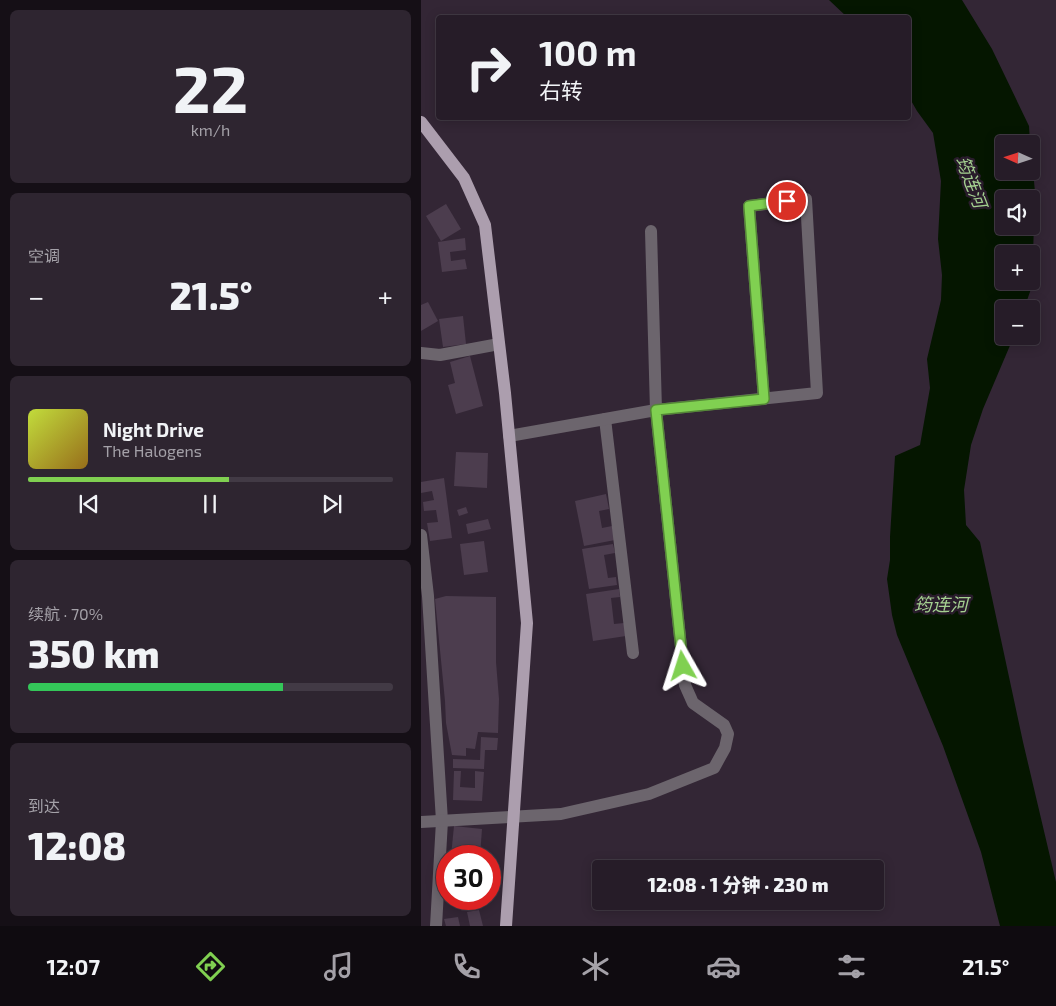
<!DOCTYPE html>
<html lang="zh">
<head>
<meta charset="utf-8">
<style>
  :root { --surface:#261c28; --page:#2e2530; --text:#f1f3f6; --muted:#a4a1a8; --line:#423a45; --accent:#80d051 }
  body { margin:0; font-family:"Exo 2","Noto Sans SC",sans-serif; background:var(--page); color:var(--text); height:100vh; display:flex; flex-direction:column; font-size:19px; white-space:nowrap }
  * { box-sizing:border-box; margin:0 }
  p { font-size:16px; color:var(--muted) }
  .icon { flex:none; width:28px; height:28px; fill:none; stroke:currentColor; stroke-width:2; stroke-linecap:round; stroke-linejoin:round }
  .map { position:relative; flex:1; overflow:hidden }
  .panel { display:flex; flex-direction:column; gap:10px; padding:10px; background:#150f16; width:421px }
  .panel>* { flex:none }
  .hud { position:absolute; left:15px; top:15px; width:475px; height:105px; border-radius:5px; box-shadow:0 2px 12px #0003,0 0 0 1px var(--line); background:#261c28; color:var(--text); overflow:hidden }
  .needle { width:32px; rotate:273deg }
  .buttons { position:absolute; left:574px; top:135px; display:grid; gap:10px }
  .buttons a { display:grid; place-items:center; width:45px; height:45px; border-radius:5px; background:var(--surface); box-shadow:0 2px 12px #0003,0 0 0 1px var(--line); font-size:25px }
  .speed { position:absolute; left:15px; top:845px; display:flex; gap:10px; font-size:25px; font-weight:700; text-align:center }
  .speed>* { display:grid; place-content:center; width:65px; height:65px; border-radius:50%; background:var(--surface); box-shadow:0 2px 12px #0003,0 0 0 1px var(--line); line-height:1 }
  .speed .limit { border:8px solid #d22; background:#fff; color:#111 }
  .pin { position:absolute; display:grid; place-items:center; width:42px; height:42px; color:#fff; margin:-21px; border:2px solid #fff; border-radius:50%; box-shadow:0 1px 5px #0007 }
  .me { position:absolute; width:55px; margin:-28px; rotate:354deg; stroke-linejoin:round; filter:drop-shadow(0 0 4px #0008) }
  .turn { display:flex; align-items:center; gap:18px; height:105px; padding:0 20px; font-size:22px }
  .turn .icon { width:65px; height:65px; stroke-width:2.5 }
  .turn b { display:block; font-size:35px; line-height:42px }
  .big { font-size:38px; font-weight:800; line-height:1.1 }
  .panel .tile { flex:1; display:flex; flex-direction:column; justify-content:center; gap:8px; min-width:0; padding:0 18px; border-radius:8px; background:var(--page) }
  .panel .dial { align-items:center; gap:0 }
  .dial b { font-size:65px; line-height:1 }
  .song { display:flex; align-items:center; gap:15px }
  .cover { width:60px; height:60px; border-radius:8px; background:linear-gradient(135deg,hsl(70 70% 55%),hsl(40 70% 35%)) }
  .played { height:5px; border-radius:2px; background:linear-gradient(90deg,var(--accent) 55%,var(--line) 55%) }
  .keys { display:flex; justify-content:space-around; direction:ltr }
  .heat { display:flex; justify-content:space-between; align-items:center; font-size:28px; direction:ltr }
  .charge { height:8px; border-radius:4px; background:linear-gradient(90deg,#34c759 70%,var(--line) 0) }
  .trip { position:absolute; left:171px; top:860px; width:292px; height:50px; border-radius:5px; background:var(--surface); box-shadow:0 2px 12px #0003,0 0 0 1px var(--line); font-weight:800; line-height:50px; text-align:center }
  .menu { display:flex; height:80px; justify-content:space-around; align-items:center; background:#0f0b10; color:var(--muted) }
  .menu .icon { width:35px; height:35px }
  .menu .selected { color:var(--accent) }
  .menu b { font-size:22px; color:var(--text) }
  main { display:flex; flex:1; min-height:0 }
  .map>svg:first-child { display:block }
</style>
</head>
<body>
<main>
<section class="panel">
<div class="tile dial"><b>22</b><p>km/h</p></div>
<div class="tile"><p>空调</p>
<div class="heat"><a>−</a><b class="big">21.5°</b><a>+</a></div>
</div>
<div class="tile">
<div class="song"><i class="cover"></i><div><b>Night Drive</b><p>The Halogens</p></div></div>
<div class="played"></div>
<div class="keys"><svg class="icon" aria-label="previous" viewBox="0 0 24 24"><path d="M18 5L8 12l10 7zM5 5v14"/></svg><svg class="icon" aria-label="pause" viewBox="0 0 24 24"><path d="M8 5v14M16 5v14"/></svg><svg class="icon" aria-label="next" viewBox="0 0 24 24"><path d="M6 5l10 7-10 7zM19 5v14"/></svg></div>
</div>
<div class="tile"><p>续航 · 70%</p><b class="big">350 km</b><div class="charge"></div></div>
<div class="tile"><p>到达</p><b class="big">12:08</b></div>
</section>
<div class="map">
<svg width="635" height="926" viewBox="0 0 635 926">
  <rect width="100%" height="100%" fill="#332635"/>
  <path fill="#051600" fill-rule="evenodd" d="M408,0H541L571,49L608,126L609,144H582V171H610V150L614,192L611,286L603,309H582V336H593L562,409L550,445L543,490L545,525L559,542L602,742L635,882V926H579L560,852L522,746L476,635L471,615L466,579L469,560V537L474,456L499,445L509,388L506,359L520,300L521,275L517,239L520,181L512,133L496,111L488,97V18L426,17ZM582,199H610V226H582ZM582,254H610V281H582Z"/>
  <g fill="#4c3d4e">
    <path d="M25,204L40,229L20,241L5,216Z"/>
    <path d="M44,238L45,250L29,252L30,261L44,259L46,269L21,272L17,242Z"/>
    <path d="M7,302L17,321L0,331V305Z"/>
    <path d="M42,316L45,344L22,347L18,319Z"/>
    <path d="M49,356L62,406L35,414L27,385L34,383L29,362Z"/>
    <path d="M35,452L67,453L66,488L33,486Z"/>
    <path d="M23,478L31,538L9,541L6,523L17,522L15,510L3,511L2,502L13,500L11,491L0,493V482Z"/>
    <path d="M185,494L188,509L178,511L181,528L191,526L194,540L163,546L154,501Z"/>
    <path d="M45,507L47,513L38,516L36,510Z"/>
    <path d="M67,519L70,529L47,534L45,524Z"/>
    <path d="M63,541L67,572L43,575L39,544Z"/>
    <path d="M192,544L194,553L183,555L187,578L195,577L196,585L168,589L161,549Z"/>
    <path d="M198,589L199,597L190,598L193,624L203,623L205,636L172,641L165,594Z"/>
    <path d="M25,596L75,597V662L78,699L77,733L57,732L54,749L45,748V756L31,755L25,723L24,701L14,599Z"/>
    <path d="M60,737L77,738L76,750H64L63,769L32,768V759L59,760Z"/>
    <path d="M33,771H40L39,787L54,788V771L63,772L61,801L32,800Z"/>
    <path d="M33,826L61,829L59,856H30Z"/>
    <path d="M44,899H60V902L44,900Z"/>
    <path d="M58,910L62,926H49L46,912Z"/>
    <path d="M37,917L39,926H25L23,919Z"/>
  </g>
  <g fill="none" stroke-linecap="round" stroke-linejoin="round">
    <g stroke="#6c656d" stroke-width="12">
      <path d="M0,353L19,355L78,344"/>
      <path d="M184,419L212,653"/>
      <path d="M88,436L235,410L396,393L385,199L328,206L343,399"/>
      <path d="M0,535L7,596L21,821L15,926"/>
      <path d="M0,822L140,814L228,794L293,768L304,748L307,734L303,725L272,703L264,685L235,410L230,231"/>
    </g>
    <path stroke="#ac9eae" stroke-width="12" d="M0,122L43,178L64,225L84,393L106,623L85,926"/>
  </g>
  <g fill="none" stroke-linecap="round" stroke-linejoin="round">
    <defs>
      <path id="route" d="M262,666L235,410L343,399L328,206L366,201"/>
    </defs>
    <use href="#route" stroke="#538735" stroke-width="12"/>
    <use href="#route" stroke="#80d051" stroke-width="9"/>
  </g>
  <g text-anchor="middle" stroke-width="5" stroke-linejoin="round" paint-order="stroke">
    <g font-size="18" font-style="italic" fill="#a4d090" stroke="#291c2b">
      <text transform="translate(550 182) rotate(69)" y="6">筠连河</text>
      <text x="520" y="611">筠连河</text>
    </g>
  </g>
</svg>
<div class="buttons">
<a><svg class="needle" viewBox="-14 -14 28 28"><path d="M0-13l5 13h-10z" fill="#e53935"/><path d="M0 13l5-13h-10z" fill="#a4a1a8"/></svg></a>
<a><svg class="icon" aria-label="sound" viewBox="0 0 24 24"><path d="M4 9h4l5-4v14l-5-4H4zM17 9q2 3 0 6"/></svg></a>
<a>+</a>
<a>−</a>
</div>
<div class="speed"><div class="limit">30</div></div>
<div class="pin" style="left:366px;top:201px;background:#d93025"><svg class="icon" aria-label="arrive" viewBox="0 0 24 24"><path d="M6 21V4h12l-3 4 3 4H6"/></svg></div>
<svg class="me" style="left:262px;top:666px" viewBox="-20 -20 40 40"><path d="M0-17L14 15 0 8-14 15z" fill="#80d051" stroke="#fff" stroke-width="4"/></svg>
<div class="trip">12:08 · 1 分钟 · 230 m</div>
<div class="hud">
<div class="turn"><svg class="icon" aria-label="right" viewBox="0 0 24 24"><path d="M7 20v-9h11M14 6l5 5-5 5"/></svg><div><b>100 m</b>右转</div></div>
</div>
</div>
</main>
<nav class="menu">
<b>12:07</b>
<svg class="icon selected" aria-label="directions" viewBox="0 0 24 24"><path d="M12 3l9 9-9 9-9-9zM9 14v-3h6M13 9l2 2-2 2"/></svg>
<svg class="icon" aria-label="music" viewBox="0 0 24 24"><path d="M9 18V5l10-2v13"/><circle cx="6" cy="18" r="3"/><circle cx="16" cy="16" r="3"/></svg>
<svg class="icon" aria-label="phone" viewBox="0 0 24 24"><path d="M5 4h4l2 5-3 2q2 4 5 5l2-3 5 2v4C11 20 4 13 5 4z"/></svg>
<svg class="icon" aria-label="climate" viewBox="0 0 24 24"><path d="M12 3v18M4 7l16 10M4 17L20 7"/></svg>
<svg class="icon" aria-label="car" viewBox="0 0 24 24"><path d="M5 17H2v-5l4-1 3-4h7l3 4 3 1v5h-3M9 17h6M6 11h13"/><circle cx="7" cy="17" r="2"/><circle cx="17" cy="17" r="2"/></svg>
<svg class="icon" aria-label="filters" viewBox="0 0 24 24"><path d="M4 7h16M4 17h16"/><circle cx="9" cy="7" r="2"/><circle cx="15" cy="17" r="2"/></svg>
<b>21.5°</b>
</nav>
</body>
</html>
